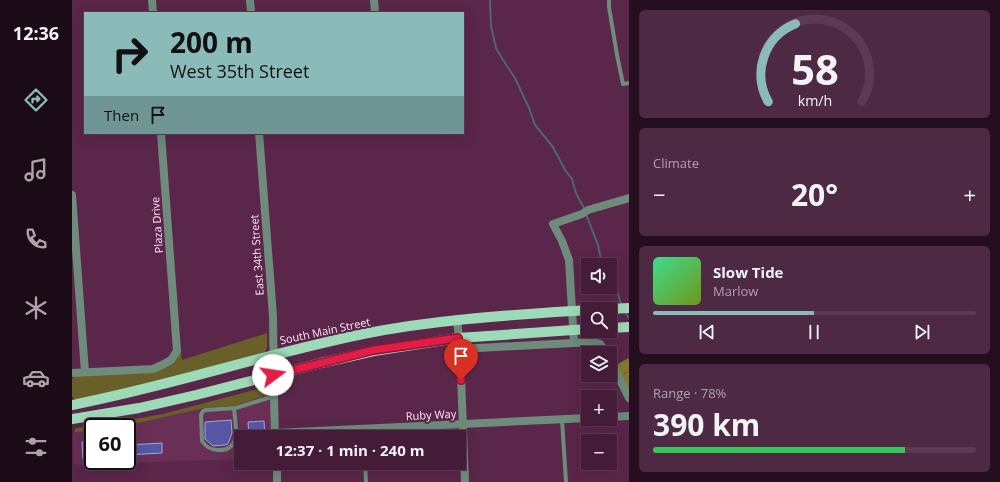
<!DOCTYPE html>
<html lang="en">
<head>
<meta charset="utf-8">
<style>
  :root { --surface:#441c38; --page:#4e2943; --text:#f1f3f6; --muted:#afa1ae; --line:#5c3a53; --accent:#8bbbb9 }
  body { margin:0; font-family:"Open Sans",sans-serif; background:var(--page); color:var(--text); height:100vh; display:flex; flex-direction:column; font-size:15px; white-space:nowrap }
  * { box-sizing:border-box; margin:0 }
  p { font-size:13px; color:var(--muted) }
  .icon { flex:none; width:22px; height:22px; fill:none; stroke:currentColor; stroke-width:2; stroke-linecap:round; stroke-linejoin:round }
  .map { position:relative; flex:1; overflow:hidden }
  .panel { display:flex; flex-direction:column; gap:10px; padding:10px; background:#250f1f; width:371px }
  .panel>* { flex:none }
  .hud { position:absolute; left:12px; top:12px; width:380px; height:122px; border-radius:0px; box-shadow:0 4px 16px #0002,0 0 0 1px var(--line); background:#8bbbb9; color:#111; overflow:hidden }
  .fabs { position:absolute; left:509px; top:258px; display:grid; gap:8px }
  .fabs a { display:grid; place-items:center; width:36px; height:36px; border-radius:0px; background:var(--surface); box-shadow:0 4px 16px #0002,0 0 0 1px var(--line); font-size:20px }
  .speed { position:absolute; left:12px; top:418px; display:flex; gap:8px; font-size:20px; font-weight:700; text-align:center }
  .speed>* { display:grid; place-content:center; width:52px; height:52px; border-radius:50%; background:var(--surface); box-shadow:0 4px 16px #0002,0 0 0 1px var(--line); line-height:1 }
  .speed .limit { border:2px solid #111; border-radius:6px; background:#fff; color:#111 }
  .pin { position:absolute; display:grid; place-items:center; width:34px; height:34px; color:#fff; margin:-41px -17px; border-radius:50% 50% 50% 0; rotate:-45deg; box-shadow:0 0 4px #0007 }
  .pin .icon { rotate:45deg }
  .me { position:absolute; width:44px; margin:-22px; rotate:76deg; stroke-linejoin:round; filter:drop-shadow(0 0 3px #0008) }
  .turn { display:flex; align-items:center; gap:14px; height:84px; padding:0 20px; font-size:18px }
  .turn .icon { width:52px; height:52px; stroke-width:2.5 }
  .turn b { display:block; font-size:28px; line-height:34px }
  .then { display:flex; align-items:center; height:38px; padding:0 20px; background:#0003; gap:8px; font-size:15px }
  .big { font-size:30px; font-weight:700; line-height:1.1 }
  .panel .widget { flex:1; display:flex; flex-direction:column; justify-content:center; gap:6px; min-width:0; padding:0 14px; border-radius:6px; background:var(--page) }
  .panel .dial { align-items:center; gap:0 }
  .dial svg { height:104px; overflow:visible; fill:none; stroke:var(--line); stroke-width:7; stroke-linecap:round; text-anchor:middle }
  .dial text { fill:var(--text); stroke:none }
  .song { display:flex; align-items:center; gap:12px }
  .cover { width:48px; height:48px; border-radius:6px; background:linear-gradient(135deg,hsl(150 70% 55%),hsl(80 70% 35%)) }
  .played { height:4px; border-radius:2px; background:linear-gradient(90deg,var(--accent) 50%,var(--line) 50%) }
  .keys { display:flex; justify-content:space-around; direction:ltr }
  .heat { display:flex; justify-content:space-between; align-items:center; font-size:22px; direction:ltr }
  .charge { height:6px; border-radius:3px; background:linear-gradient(90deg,#34c759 78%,var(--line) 0) }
  .trip { position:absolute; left:162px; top:430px; width:232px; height:40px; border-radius:0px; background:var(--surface); box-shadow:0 4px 16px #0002,0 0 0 1px var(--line); font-weight:700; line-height:40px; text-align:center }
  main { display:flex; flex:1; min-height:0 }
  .dock { display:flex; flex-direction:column; width:72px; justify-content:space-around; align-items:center; background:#1b0b16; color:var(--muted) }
  .dock .icon { width:28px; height:28px }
  .dock .selected { color:var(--accent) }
  .dock b { font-size:18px; color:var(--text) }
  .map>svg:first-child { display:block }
</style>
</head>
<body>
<main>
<nav class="dock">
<b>12:36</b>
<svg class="icon selected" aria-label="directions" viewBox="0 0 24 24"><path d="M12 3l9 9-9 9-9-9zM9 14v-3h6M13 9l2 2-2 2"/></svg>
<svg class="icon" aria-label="music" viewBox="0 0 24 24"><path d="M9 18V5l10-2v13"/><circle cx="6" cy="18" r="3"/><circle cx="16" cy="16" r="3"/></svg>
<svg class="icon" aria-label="phone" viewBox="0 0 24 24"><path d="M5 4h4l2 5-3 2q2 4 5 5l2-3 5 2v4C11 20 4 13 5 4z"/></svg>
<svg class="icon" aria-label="climate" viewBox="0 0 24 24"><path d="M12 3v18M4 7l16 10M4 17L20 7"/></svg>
<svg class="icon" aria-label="car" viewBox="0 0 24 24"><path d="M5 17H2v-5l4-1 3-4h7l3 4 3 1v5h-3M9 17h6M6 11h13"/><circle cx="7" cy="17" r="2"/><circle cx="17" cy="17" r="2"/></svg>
<svg class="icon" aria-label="filters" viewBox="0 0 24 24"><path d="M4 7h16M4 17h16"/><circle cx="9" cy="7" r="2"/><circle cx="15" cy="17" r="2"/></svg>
</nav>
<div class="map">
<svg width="557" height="482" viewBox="0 0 557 482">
  <defs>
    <pattern id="forest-crowns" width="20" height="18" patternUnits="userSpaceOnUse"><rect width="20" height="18" fill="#867a2e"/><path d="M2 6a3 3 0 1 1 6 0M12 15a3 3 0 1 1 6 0" fill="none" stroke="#6f6439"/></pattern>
  </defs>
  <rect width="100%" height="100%" fill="#5a264a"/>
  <path fill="#692f57" d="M198,394L200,437H169V459L2,465L1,436L2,432L21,431V461H55V427H49L132,408L162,406Z"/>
  <g fill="#696029">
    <path d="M195,333C195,341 197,350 190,355L4,401L0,396V379L3,376L71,373L109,351L110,360Z"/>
    <path d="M193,387L197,390L198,394L162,406L132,408L49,427H21V431L2,432L3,429L5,428L46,422L91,414Z"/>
  </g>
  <path fill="url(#forest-crowns)" d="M557,358V391L544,365Z"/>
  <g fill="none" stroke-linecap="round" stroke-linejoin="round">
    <g stroke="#4f6571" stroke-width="2">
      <path d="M418,0L419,26L424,48L431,60L443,78L457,108L463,125L481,147L493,170L500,179L504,193L513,210"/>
      <path d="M514,214L526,245L529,259L531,265"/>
      <path d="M538,280L546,294L549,304"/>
      <path d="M553,312L557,318"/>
    </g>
  </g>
  <g fill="#5658a5" stroke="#a0a5e4">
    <path d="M159,420L160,433L156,444L153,445L141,446L133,439V422Z"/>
    <path d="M192,421L193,437H177L176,422Z"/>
    <path d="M21,441V458L11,459L10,442Z"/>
    <path d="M90,443V453L55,455V445Z"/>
  </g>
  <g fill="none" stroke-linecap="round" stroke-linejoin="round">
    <g stroke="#6e8b7b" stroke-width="4">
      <path d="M537,0V7L545,55L551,84L557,83"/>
      <path d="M162,408C163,424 171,451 146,450C138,450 134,447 130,441L129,415L131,411L134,410L164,408L202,396"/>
      <path d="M490,420L494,482"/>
      <path d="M290,429L291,437"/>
      <path d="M293,463L294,482"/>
    </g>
    <g stroke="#6e8b7b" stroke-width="8">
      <path d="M80,0L81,13"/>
      <path d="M178,0L179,13"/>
      <path d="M302,0L303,13"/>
      <path d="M187,133L201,316L202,396L203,437"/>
      <path d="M0,195L13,372"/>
      <path d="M385,319L388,349L393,482"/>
      <path d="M502,343L497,260L490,241L481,224L510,214L516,210L557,198"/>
      <path d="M388,349L520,342L528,344L535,353"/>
      <path d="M538,360L557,398"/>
      <path d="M0,373L81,369L90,365L99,360L105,351L89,133"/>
      <path d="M538,417L557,416"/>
      <path d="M203,433L516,418"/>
      <path d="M205,463V482"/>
    </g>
    <g stroke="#9ddab8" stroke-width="10">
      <path d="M538,309L557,308"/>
      <path d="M538,328L557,327"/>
      <path d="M0,405C98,386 193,354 291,334C365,319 441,315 516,310"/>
      <path d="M0,419L67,408L124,395L249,363L302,351L386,338L516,329"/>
    </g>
  </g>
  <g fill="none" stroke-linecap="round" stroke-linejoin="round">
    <defs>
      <path id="route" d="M201,375L302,350L386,338L388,350L389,380"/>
    </defs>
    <use href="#route" stroke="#92132f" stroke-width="10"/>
    <use href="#route" stroke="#e11d48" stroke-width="7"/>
  </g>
  <g text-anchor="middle" stroke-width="4" stroke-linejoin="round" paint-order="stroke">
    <g font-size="11" fill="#ffe4f5" stroke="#5a264a">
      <text transform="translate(85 225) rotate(-94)" y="4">Plaza Drive</text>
      <text transform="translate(185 255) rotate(-94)" y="4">East 34th Street</text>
      <text transform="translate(253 331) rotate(-12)" y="4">South Main Street</text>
      <text transform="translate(359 415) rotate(-3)" y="4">Ruby Way</text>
    </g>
  </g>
</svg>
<div class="fabs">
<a><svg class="icon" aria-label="sound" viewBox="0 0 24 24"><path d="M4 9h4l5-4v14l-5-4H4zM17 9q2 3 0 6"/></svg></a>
<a><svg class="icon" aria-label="search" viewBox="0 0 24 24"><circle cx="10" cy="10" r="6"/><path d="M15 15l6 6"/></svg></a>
<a><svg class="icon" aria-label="layers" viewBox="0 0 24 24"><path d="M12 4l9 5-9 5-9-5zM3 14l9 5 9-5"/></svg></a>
<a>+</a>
<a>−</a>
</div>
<div class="speed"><div class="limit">60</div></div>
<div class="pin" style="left:389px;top:380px;background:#d93025"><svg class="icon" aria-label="arrive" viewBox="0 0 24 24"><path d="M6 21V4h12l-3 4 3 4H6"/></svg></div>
<svg class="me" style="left:201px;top:375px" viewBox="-20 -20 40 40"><circle r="19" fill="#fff"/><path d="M0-13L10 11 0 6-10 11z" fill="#e11d48"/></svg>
<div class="trip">12:37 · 1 min · 240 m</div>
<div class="hud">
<div class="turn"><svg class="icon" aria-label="right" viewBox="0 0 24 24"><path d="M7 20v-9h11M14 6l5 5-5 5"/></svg><div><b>200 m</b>West 35th Street</div></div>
<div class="then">Then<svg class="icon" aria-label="arrive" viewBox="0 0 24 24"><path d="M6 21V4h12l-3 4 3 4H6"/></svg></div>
</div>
</div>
<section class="panel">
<div class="widget dial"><svg viewBox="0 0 100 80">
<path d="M14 69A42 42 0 1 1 86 69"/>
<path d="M14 69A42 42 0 0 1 35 9" stroke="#8bbbb9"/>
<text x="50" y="56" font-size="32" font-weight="700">58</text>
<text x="50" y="72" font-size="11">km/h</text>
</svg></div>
<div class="widget"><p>Climate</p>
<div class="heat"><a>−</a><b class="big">20°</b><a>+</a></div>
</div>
<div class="widget">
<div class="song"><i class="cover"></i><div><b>Slow Tide</b><p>Marlow</p></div></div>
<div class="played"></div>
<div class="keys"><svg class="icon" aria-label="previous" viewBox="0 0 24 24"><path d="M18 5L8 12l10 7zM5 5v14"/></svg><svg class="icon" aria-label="pause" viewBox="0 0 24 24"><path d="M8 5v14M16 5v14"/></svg><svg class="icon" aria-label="next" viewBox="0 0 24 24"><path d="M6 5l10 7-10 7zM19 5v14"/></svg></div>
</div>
<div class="widget"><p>Range · 78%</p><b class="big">390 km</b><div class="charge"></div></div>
</section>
</main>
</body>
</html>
